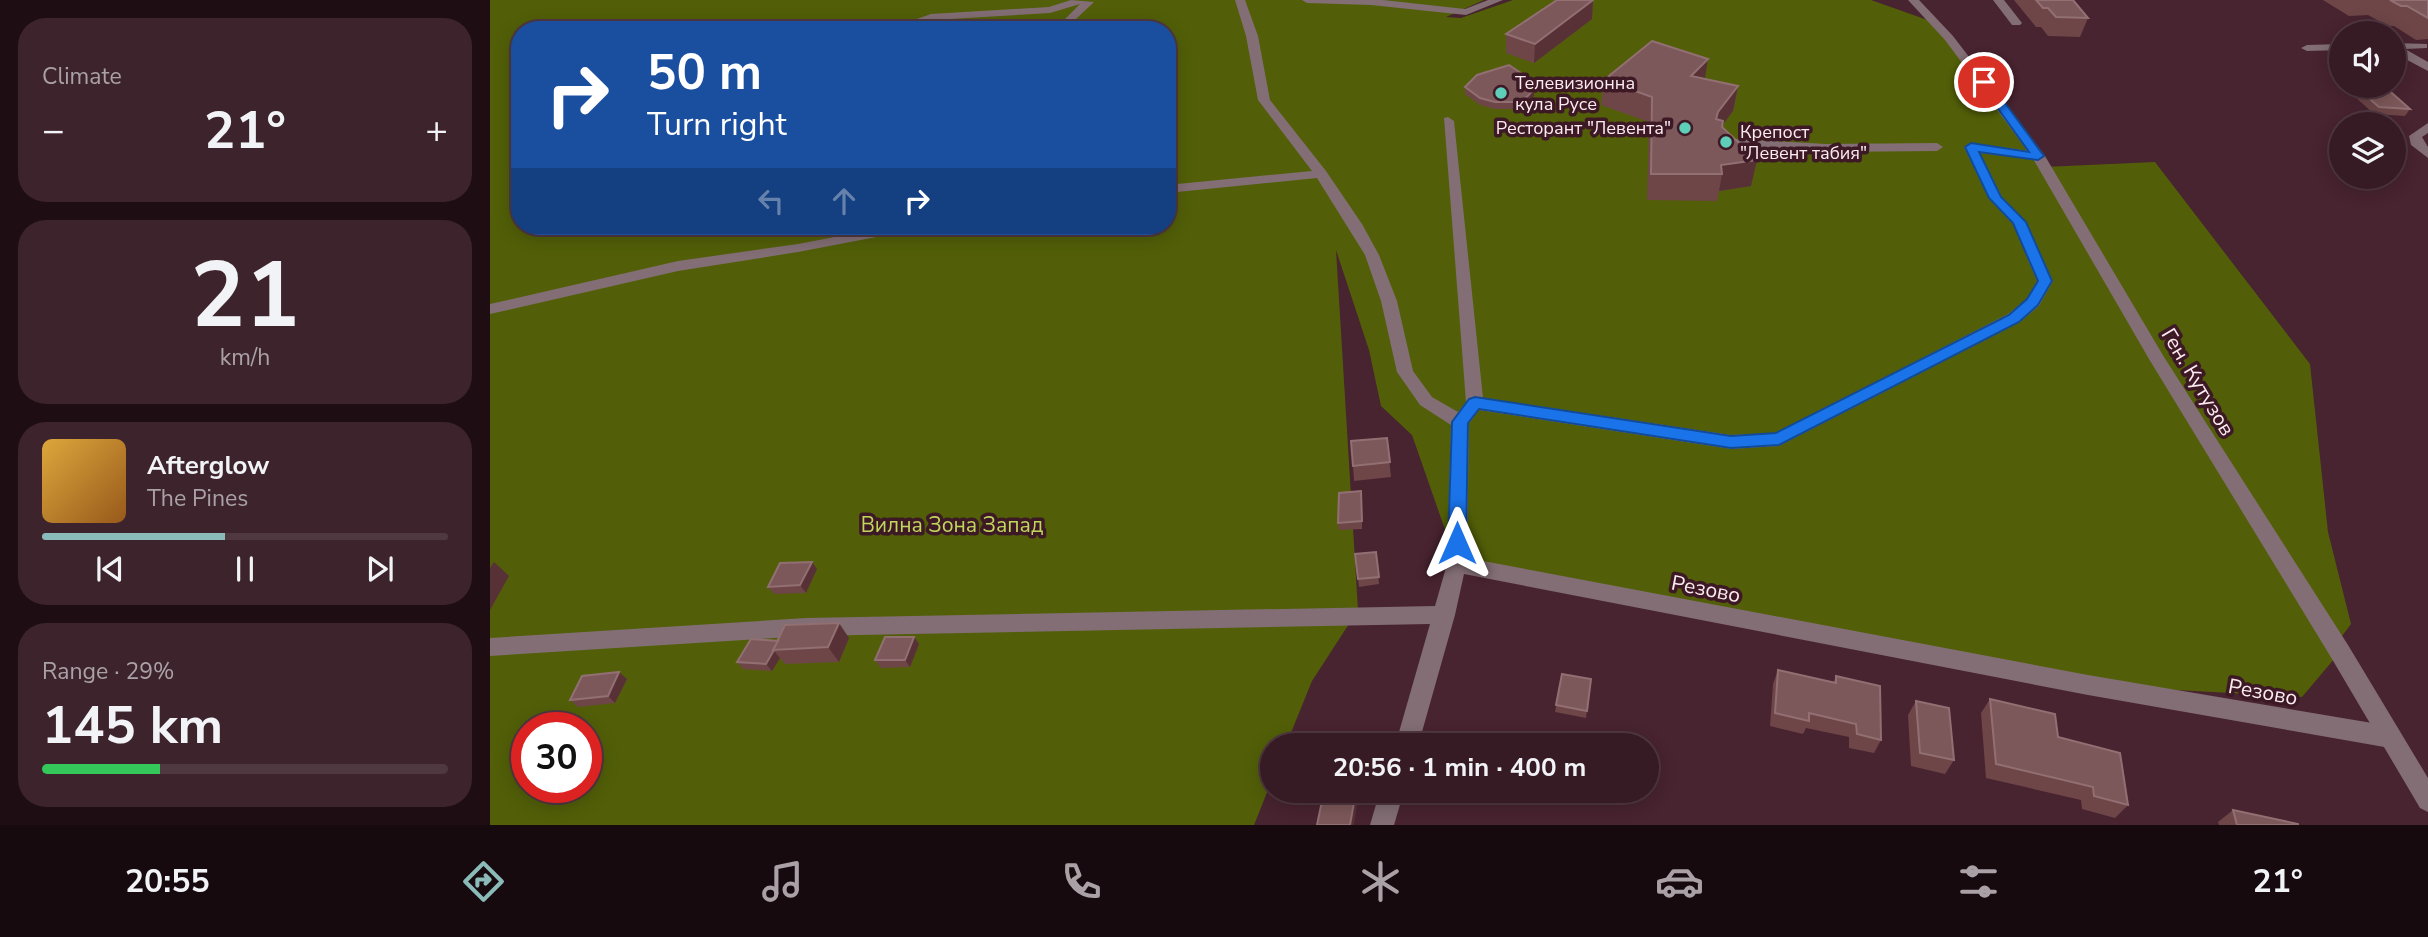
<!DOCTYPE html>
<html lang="en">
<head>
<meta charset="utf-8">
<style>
  :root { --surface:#361a24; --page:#3d232c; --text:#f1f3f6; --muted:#aaa1a6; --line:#503841; --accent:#8bbbb9 }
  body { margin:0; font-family:"Nunito Sans",sans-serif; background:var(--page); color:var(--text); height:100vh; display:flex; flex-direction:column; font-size:26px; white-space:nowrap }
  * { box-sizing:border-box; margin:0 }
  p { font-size:23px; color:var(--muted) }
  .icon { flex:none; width:38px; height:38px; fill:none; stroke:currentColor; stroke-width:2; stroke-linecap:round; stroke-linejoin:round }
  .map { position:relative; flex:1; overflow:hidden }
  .side { display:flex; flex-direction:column; gap:18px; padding:18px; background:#1e0e14; width:490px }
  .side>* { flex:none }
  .hud { position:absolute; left:21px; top:21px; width:665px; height:214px; border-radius:28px; box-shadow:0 4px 18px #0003,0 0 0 2px var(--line); background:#1a4fa0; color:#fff; overflow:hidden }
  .buttons { position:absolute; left:1839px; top:21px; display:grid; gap:14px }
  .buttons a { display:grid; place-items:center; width:77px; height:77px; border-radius:50%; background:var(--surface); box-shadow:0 4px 18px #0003,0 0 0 2px var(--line); font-size:35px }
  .speed { position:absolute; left:21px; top:712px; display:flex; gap:14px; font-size:35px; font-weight:700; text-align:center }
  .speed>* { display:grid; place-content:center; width:91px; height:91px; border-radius:50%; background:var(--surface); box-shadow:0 4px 18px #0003,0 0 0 2px var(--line); line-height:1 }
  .speed .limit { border:10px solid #d22; background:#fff; color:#111 }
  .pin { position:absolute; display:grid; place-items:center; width:60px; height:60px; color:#fff; margin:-30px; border:4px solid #fff; border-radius:50%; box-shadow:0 2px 7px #0007 }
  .me { position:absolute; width:77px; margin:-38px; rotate:0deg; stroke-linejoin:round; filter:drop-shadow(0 0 5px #0008) }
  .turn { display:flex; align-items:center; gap:24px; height:147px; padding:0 21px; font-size:32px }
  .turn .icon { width:91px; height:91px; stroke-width:2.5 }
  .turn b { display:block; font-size:49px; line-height:60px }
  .lanes { display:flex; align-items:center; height:66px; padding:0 21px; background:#0003; justify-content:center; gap:35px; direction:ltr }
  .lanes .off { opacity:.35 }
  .big { font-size:52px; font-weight:700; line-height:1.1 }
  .side .widget { flex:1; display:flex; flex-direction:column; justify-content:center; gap:10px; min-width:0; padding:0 24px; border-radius:28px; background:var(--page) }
  .side .dial { align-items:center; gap:0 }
  .dial b { font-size:91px; line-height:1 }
  .song { display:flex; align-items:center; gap:21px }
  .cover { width:84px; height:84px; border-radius:10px; background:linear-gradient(135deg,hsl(40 70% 55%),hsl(30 70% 35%)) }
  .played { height:7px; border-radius:4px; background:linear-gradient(90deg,var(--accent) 45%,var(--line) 45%) }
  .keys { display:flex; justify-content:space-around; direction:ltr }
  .heat { display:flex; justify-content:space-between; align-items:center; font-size:38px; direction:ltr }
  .charge { height:10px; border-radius:5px; background:linear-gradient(90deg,#34c759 29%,var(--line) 0) }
  .trip { position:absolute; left:770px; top:733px; width:399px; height:70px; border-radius:35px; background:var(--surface); box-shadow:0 4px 18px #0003,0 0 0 2px var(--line); font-weight:700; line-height:70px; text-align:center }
  .tab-bar { display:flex; height:112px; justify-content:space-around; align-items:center; background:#160a0e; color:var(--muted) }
  .tab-bar .icon { width:49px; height:49px }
  .tab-bar .on { color:var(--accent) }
  .tab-bar b { font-size:32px; color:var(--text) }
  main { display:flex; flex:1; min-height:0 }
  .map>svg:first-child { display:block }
</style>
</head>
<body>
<main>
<section class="side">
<div class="widget"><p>Climate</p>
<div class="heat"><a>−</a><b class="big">21°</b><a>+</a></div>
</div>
<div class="widget dial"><b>21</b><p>km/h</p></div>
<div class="widget">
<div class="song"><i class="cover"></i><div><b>Afterglow</b><p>The Pines</p></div></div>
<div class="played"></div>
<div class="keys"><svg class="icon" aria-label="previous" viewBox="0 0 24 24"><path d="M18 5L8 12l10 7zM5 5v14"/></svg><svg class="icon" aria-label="pause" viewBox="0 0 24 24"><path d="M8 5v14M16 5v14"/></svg><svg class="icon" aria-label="next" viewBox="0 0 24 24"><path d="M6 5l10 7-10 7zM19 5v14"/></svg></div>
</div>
<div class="widget"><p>Range · 29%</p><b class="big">145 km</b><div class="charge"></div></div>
</section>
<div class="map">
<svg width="1938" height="825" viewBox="0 0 1938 825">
  <rect width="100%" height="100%" fill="#482330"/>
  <path fill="#525f08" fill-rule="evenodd" d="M0,0H994L956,17L971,18L1023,0H1381L1446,23L1554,167L1665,162L1820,364L1838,532L1861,624L1846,644L1850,652L1812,697L1598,685L967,564L922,435L891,406L879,350L846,250L868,610L822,681L796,745L782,746V780L764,825H0ZM30,30H677V226H30ZM37,728H96V788H37Z"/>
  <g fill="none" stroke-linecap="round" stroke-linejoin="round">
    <path fill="#826e74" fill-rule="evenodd" d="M1229,138L1336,144L1447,143L1453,147L1447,151L1336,152L1225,144V140Z"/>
    <g fill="#826e74" fill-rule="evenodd">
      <path d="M581,0L604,2L585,20V30H573L575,19L590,4L560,13L443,20L433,24V30H421L424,20L441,14L559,7Z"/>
      <path d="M745,0H755L768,36L780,100L836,171L872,224L889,255L907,301L923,371L942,397L968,412L976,402L954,118L958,117L964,121L993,398L1241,435L1286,433L1518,314L1537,299L1547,281L1523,224L1499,199L1474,147L1481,143L1548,152L1555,156L1548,160L1490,153L1512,197L1536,222L1563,281L1549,306L1530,322L1289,446L1241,449L989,410L979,423L977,558L1598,675L1900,726L1908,730L1911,737L1908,744L1900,748L1598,695L974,574L965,615L928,746H905L940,624L316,636L0,656V638L316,618L945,606L957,564L961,425L930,405L907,372L891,301L875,255L827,178L677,193V185L822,171L768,100L756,36Z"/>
      <path d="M812,0H893L975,9L998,0H1013L976,15L881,5L817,3Z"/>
      <path d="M1503,0H1514L1532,23L1530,25H1522Z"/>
      <path d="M1904,43L1937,44V48L1915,49L1938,62V71L1904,53Z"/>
      <path d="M1852,44V50L1817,51L1811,48L1817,45Z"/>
      <path d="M1938,123V133L1932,137L1938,147V158L1921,145L1919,136Z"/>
      <path d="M402,226H430L423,230L308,252L188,271L0,314V304L188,261L308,244Z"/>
      <path d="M890,791H914L904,825H880Z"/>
    </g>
    <path fill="#826e74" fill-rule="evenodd" d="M1418,0H1429L1463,36L1555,156L1674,357L1858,645L1938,778V812L1930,808L1842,659L1659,359L1542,157L1455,40Z"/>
  </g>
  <g fill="#6e4648">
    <path d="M1103,0L1102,19L1044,63L1016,53V34Z"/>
    <path d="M1524,0H1583L1598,18L1590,37L1558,36L1551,27H1546Z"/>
    <path d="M1833,0H1938V39L1926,40L1904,26H1898L1878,15L1859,16Z"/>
    <path d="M1846,70H1852V85L1842,76Z"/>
    <path d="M1214,79L1248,86L1243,111L1232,125V127L1267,160L1261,186L1229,191L1227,201L1157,200L1159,122L1111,105L1114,80Z"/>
    <path d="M1853,86H1894L1920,109L1915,116L1884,114Z"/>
    <path d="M975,87L1044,96L1037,104L1023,109H1005L990,105L975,94Z"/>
    <path d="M897,438L901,477L864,481L863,466Z"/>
    <path d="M872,499V529L849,530L848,523Z"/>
    <path d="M886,552L889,584L869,587L865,554Z"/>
    <path d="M322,562L327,569L316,593L284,594L278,587Z"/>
    <path d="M424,637L429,644L420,667L391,668L385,660Z"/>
    <path d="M359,638L349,662L295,664L290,658L282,671L253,669L247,662L288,641Z"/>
    <path d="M1288,670L1343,683L1346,676L1391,740L1384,753L1359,748V737L1316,728L1313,734L1280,726L1283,684Z"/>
    <path d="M1072,674L1101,679L1096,718L1065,712Z"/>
    <path d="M137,679L125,703L88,707L80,700Z"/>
    <path d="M1500,699L1568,737L1638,805L1625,818L1592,809L1591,800L1496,778L1491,713Z"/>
    <path d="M1426,701L1464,760L1455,774L1421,766L1418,715Z"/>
    <path d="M1743,810L1808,825H1729L1728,822Z"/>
  </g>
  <g fill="#583137">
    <path d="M1103,0L1102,19L1044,63L1045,44Z"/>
    <path d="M1218,59L1214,84L1201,76Z"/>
    <path d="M1248,86L1243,111L1223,138L1228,112Z"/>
    <path d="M1044,89V96L1037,104L1023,109V102Z"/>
    <path d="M1267,160L1261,186L1229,191L1232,174L1231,165Z"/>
    <path d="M4,562L19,576L0,610V568Z"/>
    <path d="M322,562L327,569L316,593L310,585Z"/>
    <path d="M349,623L359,638L349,662L338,647Z"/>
    <path d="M424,637L429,644L420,667L415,660Z"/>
    <path d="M284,651L290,658L282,671L276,664Z"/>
    <path d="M129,672L137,679L125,703L118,696Z"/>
    <path d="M866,791H869L864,825H860Z"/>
  </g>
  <g fill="#7d585a" stroke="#916f72" stroke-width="2">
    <path d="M1067,0H1103L1045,44L1016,34Z"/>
    <path d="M1546,0H1583L1598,18L1566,17L1558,8H1553Z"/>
    <path d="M1900,0H1938V18L1917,6H1911Z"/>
    <path d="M1162,41L1218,59L1201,76L1248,86L1228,112L1226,119L1233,121L1232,127L1267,160L1231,165L1232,174H1161L1162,97L1114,80Z"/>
    <path d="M1019,65L1043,81L1044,89L1037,97L1023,102H1005L990,98L975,87L987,75Z"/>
    <path d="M1865,86H1894L1920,109L1889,107Z"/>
    <path d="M897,438L900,462L863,466L861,441Z"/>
    <path d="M871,491L872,521L848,523L849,493Z"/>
    <path d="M886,552L889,577L868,579L865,554Z"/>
    <path d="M322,562L310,585L278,587L290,563Z"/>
    <path d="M349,623L338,647L283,650L295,625Z"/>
    <path d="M395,637H424L415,660H385Z"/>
    <path d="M261,639L288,641L283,650H284L276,664L247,662Z"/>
    <path d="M1288,670L1346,683V676L1390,686L1391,740L1367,734L1366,724L1319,713V721L1285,713Z"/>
    <path d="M129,672L118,696L80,700L92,676Z"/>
    <path d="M1072,674L1101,679L1097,711L1066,705Z"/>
    <path d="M1500,699L1565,714L1568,737L1630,753L1638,805L1604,796L1603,787L1506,764Z"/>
    <path d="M1426,701L1459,708L1464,760L1430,753Z"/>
    <path d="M937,732L966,737L964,746H935Z"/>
    <path d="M834,791H866L860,825H827Z"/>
    <path d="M1743,810L1808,824V825H1747Z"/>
  </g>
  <path fill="#1a73e8" stroke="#114b97" stroke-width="2" d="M1494,79L1498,80L1554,156L1548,160L1489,152L1511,197L1536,222L1562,281L1548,305L1529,322L1289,445L1241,448L989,409L978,423L976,543L974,548H961L958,543L962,422L979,399L985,397L1241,436L1286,433L1519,315L1537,299L1548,281L1523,223L1499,198L1475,147L1481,143L1539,152L1489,82Z"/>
  <g fill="#5eceb8" stroke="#3d1926" stroke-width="2.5">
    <circle cx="1011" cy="93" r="7"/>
    <circle cx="1195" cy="128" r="7"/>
    <circle cx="1236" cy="142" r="7"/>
  </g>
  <g text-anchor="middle" stroke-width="7" stroke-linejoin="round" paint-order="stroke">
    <g font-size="18" fill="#fcecf1" stroke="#3d1926" text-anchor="start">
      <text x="1025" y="89">Телевизионна<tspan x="1025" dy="21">кула Русе</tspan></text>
      <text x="1181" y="134" text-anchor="end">Ресторант "Левента"</text>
      <text x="1250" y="138">Крепост<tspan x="1250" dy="21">"Левент табия"</tspan></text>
    </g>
    <g font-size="21" fill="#fcecf1" stroke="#3d1926">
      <text transform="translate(1708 382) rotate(59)" y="7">Ген. Кутузов</text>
      <text transform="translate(1216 589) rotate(11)" y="7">Резово</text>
      <text transform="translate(1773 692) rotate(10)" y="7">Резово</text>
    </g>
    <g font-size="21" fill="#c0d75c" stroke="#3d1926">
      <text x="462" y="532">Вилна Зона Запад</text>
    </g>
  </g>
</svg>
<div class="buttons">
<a><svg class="icon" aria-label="sound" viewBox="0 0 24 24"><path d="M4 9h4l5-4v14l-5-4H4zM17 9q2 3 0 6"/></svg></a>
<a><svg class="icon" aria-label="layers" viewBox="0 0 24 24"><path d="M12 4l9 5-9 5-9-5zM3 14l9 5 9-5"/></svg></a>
</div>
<div class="speed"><div class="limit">30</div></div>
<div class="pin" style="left:1494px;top:82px;background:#d93025"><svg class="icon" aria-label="arrive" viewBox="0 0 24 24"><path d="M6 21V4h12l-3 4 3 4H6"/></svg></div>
<svg class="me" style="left:967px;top:543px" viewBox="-20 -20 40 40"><path d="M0-17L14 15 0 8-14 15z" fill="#1a73e8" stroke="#fff" stroke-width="4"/></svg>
<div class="trip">20:56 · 1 min · 400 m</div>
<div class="hud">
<div class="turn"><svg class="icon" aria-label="right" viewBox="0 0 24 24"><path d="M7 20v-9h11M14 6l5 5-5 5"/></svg><div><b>50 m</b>Turn right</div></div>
<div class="lanes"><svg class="icon off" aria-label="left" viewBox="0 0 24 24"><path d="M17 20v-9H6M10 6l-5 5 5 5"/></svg><svg class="icon off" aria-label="ahead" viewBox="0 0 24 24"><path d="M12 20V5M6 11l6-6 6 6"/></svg><svg class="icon" aria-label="right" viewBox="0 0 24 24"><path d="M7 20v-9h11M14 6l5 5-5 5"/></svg></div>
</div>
</div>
</main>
<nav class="tab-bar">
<b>20:55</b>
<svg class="icon on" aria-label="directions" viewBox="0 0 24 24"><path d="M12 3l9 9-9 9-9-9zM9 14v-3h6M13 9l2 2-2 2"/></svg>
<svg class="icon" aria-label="music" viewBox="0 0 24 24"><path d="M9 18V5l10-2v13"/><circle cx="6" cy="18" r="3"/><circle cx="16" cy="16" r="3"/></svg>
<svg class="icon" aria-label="phone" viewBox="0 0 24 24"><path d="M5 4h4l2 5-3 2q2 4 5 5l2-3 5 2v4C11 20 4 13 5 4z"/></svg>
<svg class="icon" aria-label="climate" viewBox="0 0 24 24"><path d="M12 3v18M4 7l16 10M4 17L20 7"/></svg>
<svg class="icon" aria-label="car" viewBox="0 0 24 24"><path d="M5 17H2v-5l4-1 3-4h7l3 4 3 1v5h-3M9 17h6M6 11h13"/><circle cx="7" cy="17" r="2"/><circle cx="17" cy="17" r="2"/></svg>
<svg class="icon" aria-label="filters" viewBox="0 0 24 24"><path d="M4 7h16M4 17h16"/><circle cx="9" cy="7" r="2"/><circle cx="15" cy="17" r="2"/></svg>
<b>21°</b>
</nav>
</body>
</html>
